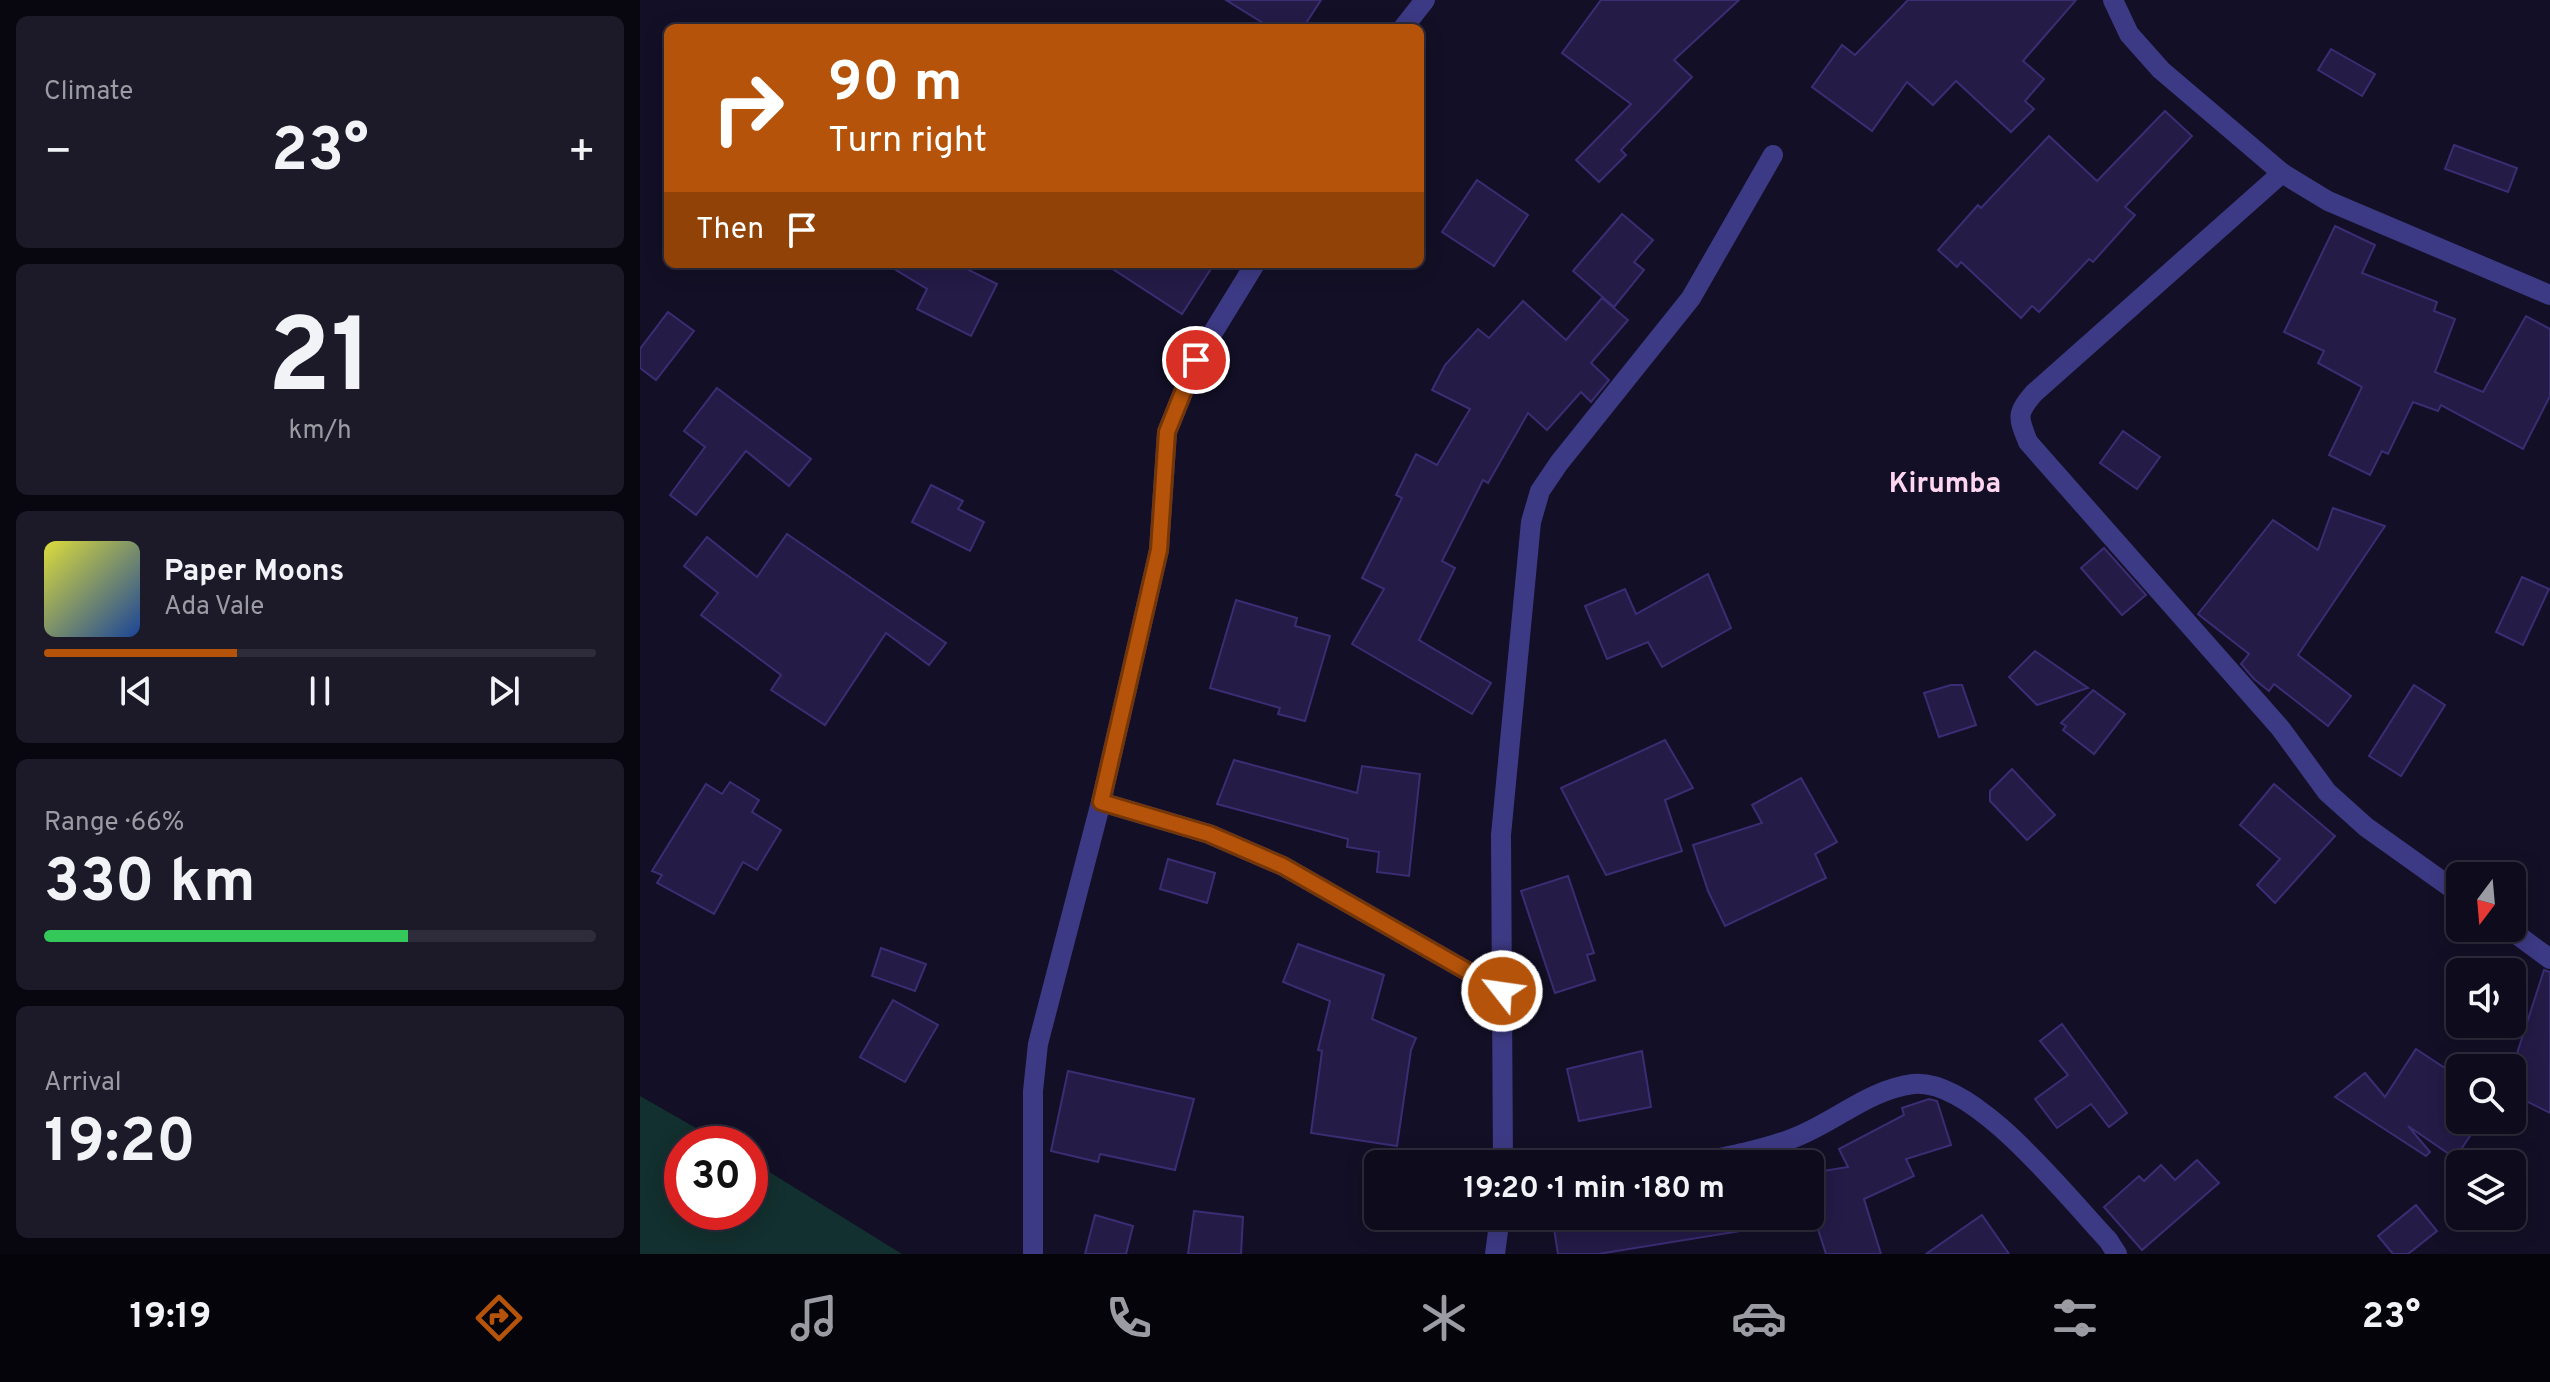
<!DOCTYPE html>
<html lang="en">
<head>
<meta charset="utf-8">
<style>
  :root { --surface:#0e0b1c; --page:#1c1929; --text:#f1f3f6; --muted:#9b9ba3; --line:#2e2b3b; --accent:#b45309 }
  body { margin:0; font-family:Overpass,sans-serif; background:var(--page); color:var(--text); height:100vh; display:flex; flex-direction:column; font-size:30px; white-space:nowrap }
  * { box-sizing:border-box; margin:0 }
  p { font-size:26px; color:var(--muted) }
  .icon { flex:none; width:44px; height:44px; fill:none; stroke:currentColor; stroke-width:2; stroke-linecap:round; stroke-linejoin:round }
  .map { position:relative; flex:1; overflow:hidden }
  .panel { display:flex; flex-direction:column; gap:16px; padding:16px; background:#08060f; width:640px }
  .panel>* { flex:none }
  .guide { position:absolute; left:24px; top:24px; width:760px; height:244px; border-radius:12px; box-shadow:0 4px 20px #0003,0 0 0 2px var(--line); background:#b45309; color:#fff; overflow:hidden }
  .needle { width:52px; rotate:196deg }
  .controls { position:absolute; left:1806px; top:862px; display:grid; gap:16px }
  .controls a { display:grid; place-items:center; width:80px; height:80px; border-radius:12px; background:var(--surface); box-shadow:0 4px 20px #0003,0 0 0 2px var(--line); font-size:40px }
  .speed { position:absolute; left:24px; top:1126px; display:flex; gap:16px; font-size:40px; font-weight:700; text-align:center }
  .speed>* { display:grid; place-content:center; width:104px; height:104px; border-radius:50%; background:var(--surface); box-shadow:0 4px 20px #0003,0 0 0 2px var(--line); line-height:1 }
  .speed .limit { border:12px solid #d22; background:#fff; color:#111 }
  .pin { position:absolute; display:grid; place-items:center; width:68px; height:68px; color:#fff; margin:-34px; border:4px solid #fff; border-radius:50%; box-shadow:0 2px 8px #0007 }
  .me { position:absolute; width:88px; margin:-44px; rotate:300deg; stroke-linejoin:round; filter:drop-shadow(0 0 6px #0008) }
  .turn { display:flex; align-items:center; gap:28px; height:168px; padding:0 32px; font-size:36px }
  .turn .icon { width:104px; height:104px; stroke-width:2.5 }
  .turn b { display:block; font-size:56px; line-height:68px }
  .then { display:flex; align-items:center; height:76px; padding:0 32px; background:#0003; gap:16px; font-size:30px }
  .big { font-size:60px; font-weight:700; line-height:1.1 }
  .panel .widget { flex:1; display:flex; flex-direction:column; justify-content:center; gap:12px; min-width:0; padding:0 28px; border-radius:12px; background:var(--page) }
  .panel .dial { align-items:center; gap:0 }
  .dial b { font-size:104px; line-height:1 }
  .song { display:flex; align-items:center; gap:24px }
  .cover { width:96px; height:96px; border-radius:12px; background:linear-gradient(135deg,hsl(60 70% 55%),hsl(220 70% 35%)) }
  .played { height:8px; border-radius:4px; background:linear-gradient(90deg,var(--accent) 35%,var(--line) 35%) }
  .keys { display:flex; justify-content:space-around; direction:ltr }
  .heat { display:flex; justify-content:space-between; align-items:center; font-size:44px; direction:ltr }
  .charge { height:12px; border-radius:6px; background:linear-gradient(90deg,#34c759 66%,var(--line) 0) }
  .trip { position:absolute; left:724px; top:1150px; width:460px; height:80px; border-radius:12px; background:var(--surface); box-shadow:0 4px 20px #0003,0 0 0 2px var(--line); font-weight:700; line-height:80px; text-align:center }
  .dock { display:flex; height:128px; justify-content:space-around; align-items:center; background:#06040b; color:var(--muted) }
  .dock .icon { width:56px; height:56px }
  .dock .on { color:var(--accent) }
  .dock b { font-size:36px; color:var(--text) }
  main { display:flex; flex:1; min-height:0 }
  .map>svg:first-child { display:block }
</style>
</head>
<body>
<main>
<section class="panel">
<div class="widget"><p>Climate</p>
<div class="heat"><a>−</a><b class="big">23°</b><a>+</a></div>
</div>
<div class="widget dial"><b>21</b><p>km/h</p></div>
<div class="widget">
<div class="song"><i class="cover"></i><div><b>Paper Moons</b><p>Ada Vale</p></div></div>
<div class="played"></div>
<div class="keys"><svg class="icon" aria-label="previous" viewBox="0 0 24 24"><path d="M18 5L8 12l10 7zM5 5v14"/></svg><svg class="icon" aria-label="pause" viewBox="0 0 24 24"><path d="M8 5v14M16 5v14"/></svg><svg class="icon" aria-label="next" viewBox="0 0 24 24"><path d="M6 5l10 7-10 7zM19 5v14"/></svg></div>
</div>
<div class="widget"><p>Range · 66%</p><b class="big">330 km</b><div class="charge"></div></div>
<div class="widget"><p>Arrival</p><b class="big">19:20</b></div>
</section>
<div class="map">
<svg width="1910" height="1254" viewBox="0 0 1910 1254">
  <rect width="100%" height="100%" fill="#130f26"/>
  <path fill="#12302f" d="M0,1096L84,1144H42V1212H110V1160L262,1254H0Z"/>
  <g fill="#241b47" stroke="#3b2d73" stroke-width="2">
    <path d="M586,0H681L663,28H631Z"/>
    <path d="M961,0H1099L1034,60L1052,77L981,150L986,155L959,182L936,160L991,104L922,53Z"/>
    <path d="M1268,0H1436L1383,61L1404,79L1385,101L1394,109L1371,132L1316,81L1293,105L1267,82L1232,131L1172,87L1202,45L1215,55Z"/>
    <path d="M1691,49L1735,74L1722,96L1678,70Z"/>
    <path d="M1525,111L1552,136L1485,207L1495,215L1453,262L1449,259L1399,312L1392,306L1381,318L1321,262L1317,267L1298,250L1338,205L1341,208L1409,136L1457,181Z"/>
    <path d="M1814,145L1877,168L1868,192L1805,169Z"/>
    <path d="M837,180L888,215L854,266L802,232Z"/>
    <path d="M982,214L1013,240L994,262L1004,270L974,307L933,271Z"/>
    <path d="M1695,226L1735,245L1722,273L1797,302L1794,311L1815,319L1795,372L1843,392L1886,316L1910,329V396L1883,449L1801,405L1798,411L1773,402L1748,454L1742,451L1730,475L1689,455L1722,387L1678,363L1684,351L1644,332Z"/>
    <path d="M246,264H317L357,284L331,336L277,309L287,289Z"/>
    <path d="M465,264H574L542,314Z"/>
    <path d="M962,298L988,320L951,363L969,380L951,402L941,392L907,430L888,413L848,483L843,480L802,561L815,568L779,640L851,683L832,714L712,644L744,589L722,578L762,498L756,495L776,454L797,465L830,409L792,390L805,365L838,329L849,338L883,301L926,340Z"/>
    <path d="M28,312L54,331L16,380L0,368V349Z"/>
    <path d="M77,388L171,459L149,486L106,451L56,515L30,495L65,447L44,431Z"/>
    <path d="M1483,431L1520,457L1497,489L1460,463Z"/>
    <path d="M291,485L323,501L318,509L344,522L330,551L272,522Z"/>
    <path d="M1693,508L1745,526L1658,655L1711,696L1688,726L1634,684L1629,691L1614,679L1601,664L1609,654L1558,614L1633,520L1678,550Z"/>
    <path d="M147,534L306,643L289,665L246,633L185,725L131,690L141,675L61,615L78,593L44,566L67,537L117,577Z"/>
    <path d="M1464,548L1506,595L1482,615L1441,568Z"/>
    <path d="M1068,574L1091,628L1022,667L1008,642L967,659L945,606L985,589L996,614Z"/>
    <path d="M1882,577L1909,589L1883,645L1856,632Z"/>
    <path d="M596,600L657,618L655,626L690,636L665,721L638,714L640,708L570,688Z"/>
    <path d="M1395,651L1448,688L1397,705L1369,677Z"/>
    <path d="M1311,685H1322L1336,725L1299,737L1284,693Z"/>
    <path d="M1774,685L1805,705L1761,776L1729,756Z"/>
    <path d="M1453,690L1485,714L1454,754L1423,730L1426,726L1421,723Z"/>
    <path d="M1025,740L1053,788L1025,800L1042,851L966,875L921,788Z"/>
    <path d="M594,760L717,793L722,766L780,774L769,876L737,872L739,852L707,847L708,839L577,804Z"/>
    <path d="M1372,769L1415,815L1387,840L1350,801V791Z"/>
    <path d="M1161,778L1197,842L1175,854L1186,878L1085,926L1068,891L1053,845L1122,823L1112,805Z"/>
    <path d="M90,782L119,800L112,812L141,830L117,870L103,862L74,914L17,883L22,875L12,871L66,784L82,794Z"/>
    <path d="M1634,784L1695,836L1635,903L1617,885L1640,859L1600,825Z"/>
    <path d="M528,859L575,873L567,903L520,889Z"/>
    <path d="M928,876L954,953L947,955L955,980L915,993L881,891Z"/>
    <path d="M658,944L744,975L732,1019L776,1038L771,1050L757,1146L671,1133L682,1051L678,1050L690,1001L643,982Z"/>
    <path d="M241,948L286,964L275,991L232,976Z"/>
    <path d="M1904,970L1910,972V1113L1872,1094V1069Z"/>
    <path d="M253,1000L298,1025L265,1082L220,1057Z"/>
    <path d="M1422,1024L1487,1113L1469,1127L1451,1104L1417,1128L1395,1099L1428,1075L1400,1041Z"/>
    <path d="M1776,1049L1820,1078V1120H1841L1815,1158L1768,1126L1790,1152L1786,1156L1695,1097L1725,1073L1745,1097Z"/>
    <path d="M1002,1051L1011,1107L939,1121L927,1069Z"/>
    <path d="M428,1071L554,1099L535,1170L460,1154L458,1162L411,1151Z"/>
    <path d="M1289,1099L1297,1101L1311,1145L1266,1159L1274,1176L1224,1199L1241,1254H1186L1175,1220H1170V1173L1208,1167L1199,1149L1264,1115L1262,1108Z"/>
    <path d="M1557,1160L1579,1183L1502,1250L1464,1207L1499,1176L1504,1181L1521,1165L1535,1180Z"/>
    <path d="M1776,1205L1797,1231L1768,1254H1753L1738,1236Z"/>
    <path d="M554,1211L603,1217L601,1254H548Z"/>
    <path d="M455,1215L493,1226L486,1254H445Z"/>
    <path d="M1342,1215L1369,1254H1286Z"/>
    <path d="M912,1216H1100L1101,1231L958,1254H918Z"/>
  </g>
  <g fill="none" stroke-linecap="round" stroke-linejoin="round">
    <g stroke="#3d3a85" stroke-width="20">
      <path d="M1473,0L1489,34L1521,70L1642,173L1688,201L1910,295"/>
      <path d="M763,28L785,0"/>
      <path d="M1642,173L1394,393C1376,414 1378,417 1388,442L1641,729L1687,792L1726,827L1820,894"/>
      <path d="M461,802L569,834L643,866L862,991"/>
      <path d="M1868,928L1910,959"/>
      <path d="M863,1164L861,835L891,522L900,491L919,463L1051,298L1133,155"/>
      <path d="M1050,1164C1084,1157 1119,1151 1151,1139C1193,1124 1227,1090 1273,1084C1334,1077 1428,1198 1468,1240L1477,1254"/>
      <path d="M393,1254V1091L398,1044L461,802L519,550L527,432L556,360L615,264"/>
      <path d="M855,1254L860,1216"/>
    </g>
  </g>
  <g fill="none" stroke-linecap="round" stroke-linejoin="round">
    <defs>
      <path id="route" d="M556,360L527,432L519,550L461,802L569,834L643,866L862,991"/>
    </defs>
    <use href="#route" stroke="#753606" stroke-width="20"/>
    <use href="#route" stroke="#b45309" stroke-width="14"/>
  </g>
  <g text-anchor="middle" stroke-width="8" stroke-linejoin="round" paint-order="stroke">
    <g font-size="28" font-weight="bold" fill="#ffd6f0" stroke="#130f26">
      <text x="1305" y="492">Kirumba</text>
    </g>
  </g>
</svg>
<div class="controls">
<a><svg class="needle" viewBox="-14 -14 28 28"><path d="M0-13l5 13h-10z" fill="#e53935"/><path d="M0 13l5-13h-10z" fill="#9b9ba3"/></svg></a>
<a><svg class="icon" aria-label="sound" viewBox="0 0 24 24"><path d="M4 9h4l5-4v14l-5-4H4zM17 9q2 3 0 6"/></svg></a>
<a><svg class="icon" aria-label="search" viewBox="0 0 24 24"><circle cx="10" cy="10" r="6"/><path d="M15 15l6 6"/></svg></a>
<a><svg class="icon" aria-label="layers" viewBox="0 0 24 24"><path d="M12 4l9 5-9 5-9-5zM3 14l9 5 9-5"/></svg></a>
</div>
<div class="speed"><div class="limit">30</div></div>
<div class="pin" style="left:556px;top:360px;background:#d93025"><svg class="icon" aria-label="arrive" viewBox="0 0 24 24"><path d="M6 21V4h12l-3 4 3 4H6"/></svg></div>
<svg class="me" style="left:862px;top:991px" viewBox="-20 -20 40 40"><circle r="17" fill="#b45309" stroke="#fff" stroke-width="3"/><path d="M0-11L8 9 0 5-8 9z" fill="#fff"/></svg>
<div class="trip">19:20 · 1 min · 180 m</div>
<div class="guide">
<div class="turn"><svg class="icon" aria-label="right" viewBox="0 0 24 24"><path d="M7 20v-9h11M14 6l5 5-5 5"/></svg><div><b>90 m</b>Turn right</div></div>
<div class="then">Then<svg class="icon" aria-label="arrive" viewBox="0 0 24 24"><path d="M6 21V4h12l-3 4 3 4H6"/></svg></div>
</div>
</div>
</main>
<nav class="dock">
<b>19:19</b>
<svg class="icon on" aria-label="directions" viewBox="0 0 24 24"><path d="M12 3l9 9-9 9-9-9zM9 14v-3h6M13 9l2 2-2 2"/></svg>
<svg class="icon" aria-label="music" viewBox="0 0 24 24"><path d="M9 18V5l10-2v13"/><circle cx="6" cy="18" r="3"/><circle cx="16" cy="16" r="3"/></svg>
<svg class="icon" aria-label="phone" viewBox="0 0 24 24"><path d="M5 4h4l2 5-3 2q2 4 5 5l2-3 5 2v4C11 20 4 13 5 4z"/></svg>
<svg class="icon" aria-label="climate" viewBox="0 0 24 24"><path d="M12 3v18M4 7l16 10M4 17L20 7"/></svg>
<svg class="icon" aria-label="car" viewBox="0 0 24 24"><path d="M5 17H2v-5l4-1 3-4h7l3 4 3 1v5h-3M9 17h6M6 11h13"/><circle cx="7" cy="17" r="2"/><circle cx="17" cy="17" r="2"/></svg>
<svg class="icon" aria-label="filters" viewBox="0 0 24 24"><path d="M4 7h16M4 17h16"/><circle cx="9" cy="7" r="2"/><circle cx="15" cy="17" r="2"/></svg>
<b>23°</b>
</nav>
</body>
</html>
